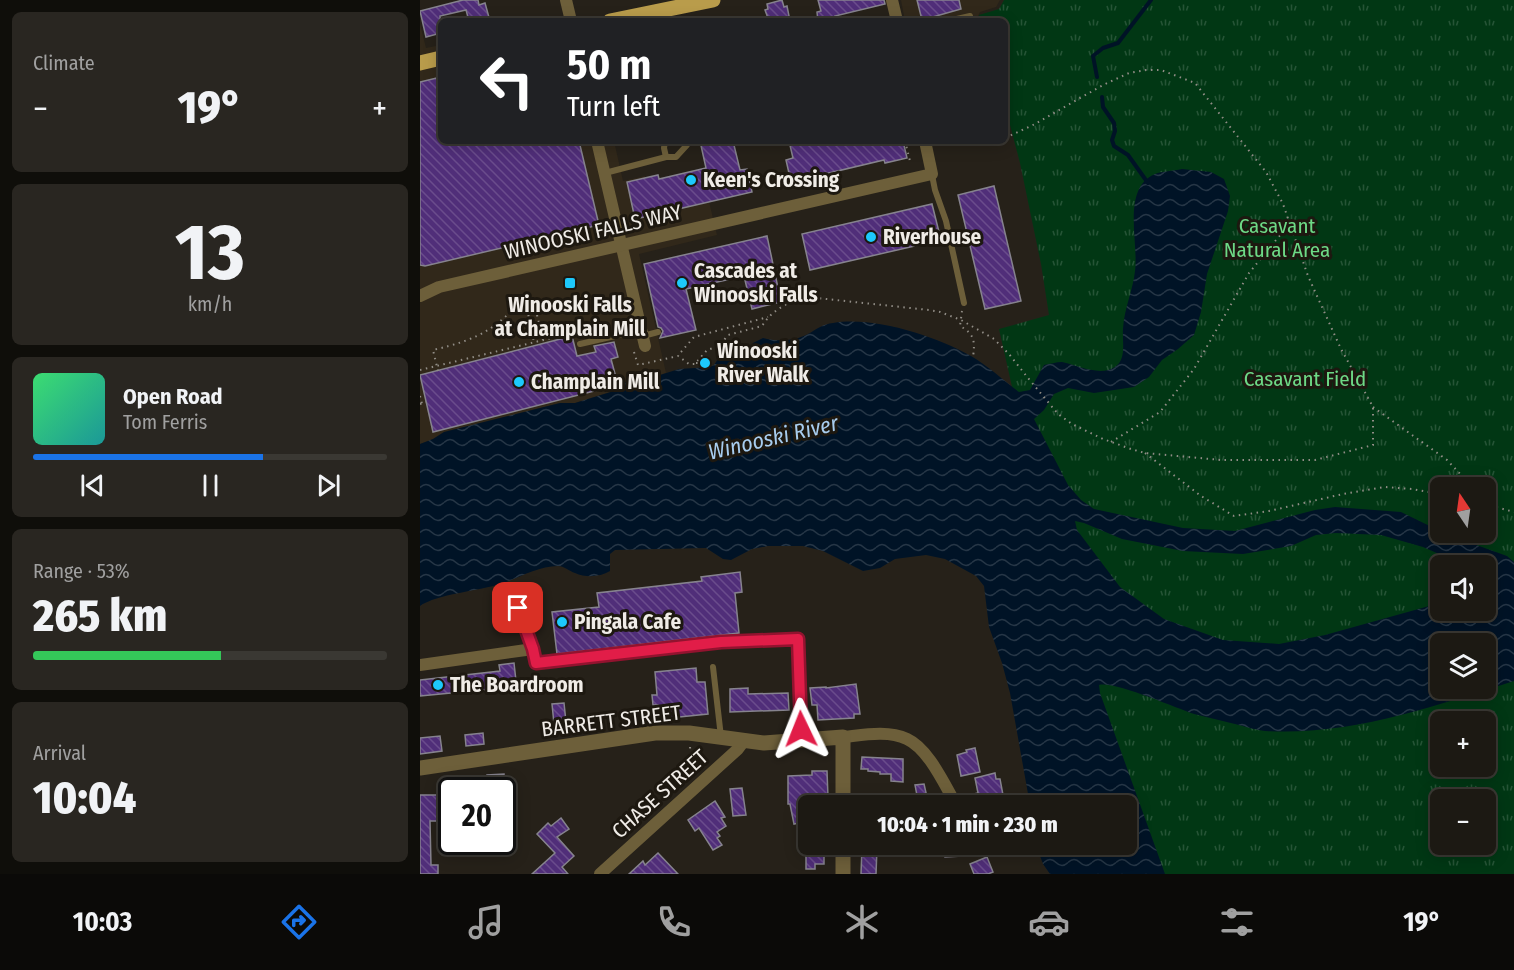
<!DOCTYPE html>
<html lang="en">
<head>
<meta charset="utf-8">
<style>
  :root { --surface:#1c1913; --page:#292621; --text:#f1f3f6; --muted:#a0a0a0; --line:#3a3833; --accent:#1a73e8 }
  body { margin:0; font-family:"Fira Sans Condensed",sans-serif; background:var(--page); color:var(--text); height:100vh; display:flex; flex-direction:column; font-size:22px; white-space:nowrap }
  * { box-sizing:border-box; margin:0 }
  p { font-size:20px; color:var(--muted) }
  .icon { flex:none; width:33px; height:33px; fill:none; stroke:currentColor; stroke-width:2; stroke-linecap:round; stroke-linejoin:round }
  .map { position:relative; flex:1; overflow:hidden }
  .drawer { display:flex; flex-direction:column; gap:12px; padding:12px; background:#0f0e0a; width:420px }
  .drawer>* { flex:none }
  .guide { position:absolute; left:18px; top:18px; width:570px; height:126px; border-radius:9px; box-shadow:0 3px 15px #0003,0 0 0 2px var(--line); background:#202124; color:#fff; overflow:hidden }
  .needle { width:39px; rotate:347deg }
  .buttons { position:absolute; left:1010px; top:477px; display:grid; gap:12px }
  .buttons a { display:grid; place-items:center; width:66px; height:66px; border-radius:9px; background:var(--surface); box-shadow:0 3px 15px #0003,0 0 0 2px var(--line); font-size:30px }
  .speed { position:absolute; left:18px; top:777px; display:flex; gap:12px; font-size:30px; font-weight:700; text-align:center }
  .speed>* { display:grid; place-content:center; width:78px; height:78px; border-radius:50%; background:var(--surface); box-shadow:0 3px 15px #0003,0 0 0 2px var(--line); line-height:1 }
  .speed .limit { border:3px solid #111; border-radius:9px; background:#fff; color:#111 }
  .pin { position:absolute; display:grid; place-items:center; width:51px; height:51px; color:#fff; margin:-26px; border-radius:12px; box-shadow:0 3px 9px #0006 }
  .me { position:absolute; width:66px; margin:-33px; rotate:358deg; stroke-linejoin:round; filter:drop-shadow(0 0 4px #0008) }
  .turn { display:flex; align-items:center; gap:21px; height:126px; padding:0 30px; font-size:27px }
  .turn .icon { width:78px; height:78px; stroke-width:2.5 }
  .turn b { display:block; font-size:42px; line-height:51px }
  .big { font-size:45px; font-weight:800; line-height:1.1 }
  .drawer .tile { flex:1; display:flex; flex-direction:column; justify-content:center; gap:9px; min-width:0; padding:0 21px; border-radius:9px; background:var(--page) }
  .drawer .dial { align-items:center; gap:0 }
  .dial b { font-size:78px; line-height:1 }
  .song { display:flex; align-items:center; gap:18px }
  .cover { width:72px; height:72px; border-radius:9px; background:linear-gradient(135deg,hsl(140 70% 55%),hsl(180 70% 35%)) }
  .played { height:6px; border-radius:3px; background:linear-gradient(90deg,var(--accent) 65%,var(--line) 65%) }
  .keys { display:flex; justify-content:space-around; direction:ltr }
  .heat { display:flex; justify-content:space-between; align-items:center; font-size:33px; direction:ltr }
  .charge { height:9px; border-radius:4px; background:linear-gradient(90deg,#34c759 53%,var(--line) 0) }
  .trip { position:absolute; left:378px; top:795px; width:339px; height:60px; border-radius:9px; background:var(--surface); box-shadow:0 3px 15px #0003,0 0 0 2px var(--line); font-weight:800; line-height:60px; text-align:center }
  .dock { display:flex; height:96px; justify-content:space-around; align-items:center; background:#0b0a08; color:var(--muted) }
  .dock .icon { width:42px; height:42px }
  .dock .current { color:var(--accent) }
  .dock b { font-size:27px; color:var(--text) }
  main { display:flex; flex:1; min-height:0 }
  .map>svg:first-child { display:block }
</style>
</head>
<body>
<main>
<section class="drawer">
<div class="tile"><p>Climate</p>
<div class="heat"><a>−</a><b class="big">19°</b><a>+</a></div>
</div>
<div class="tile dial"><b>13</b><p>km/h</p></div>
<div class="tile">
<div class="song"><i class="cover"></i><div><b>Open Road</b><p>Tom Ferris</p></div></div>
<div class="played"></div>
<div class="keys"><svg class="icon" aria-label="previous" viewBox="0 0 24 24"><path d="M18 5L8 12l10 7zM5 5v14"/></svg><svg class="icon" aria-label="pause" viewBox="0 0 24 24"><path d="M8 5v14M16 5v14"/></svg><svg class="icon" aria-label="next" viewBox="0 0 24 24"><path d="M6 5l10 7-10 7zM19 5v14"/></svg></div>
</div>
<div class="tile"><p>Range · 53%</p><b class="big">265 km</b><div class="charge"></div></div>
<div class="tile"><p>Arrival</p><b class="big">10:04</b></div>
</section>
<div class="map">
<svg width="1094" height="874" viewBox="0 0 1094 874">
  <defs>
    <pattern id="park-tufts" width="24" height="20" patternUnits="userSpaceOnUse" patternTransform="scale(1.5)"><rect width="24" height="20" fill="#013714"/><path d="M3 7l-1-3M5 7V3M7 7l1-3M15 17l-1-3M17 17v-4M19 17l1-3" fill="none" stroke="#265436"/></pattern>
    <pattern id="water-waves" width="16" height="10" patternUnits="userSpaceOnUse" patternTransform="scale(1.5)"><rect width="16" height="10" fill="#001326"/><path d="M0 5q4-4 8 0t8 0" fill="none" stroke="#263646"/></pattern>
    <pattern id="building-back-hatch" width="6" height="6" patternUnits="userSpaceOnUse" patternTransform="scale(1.5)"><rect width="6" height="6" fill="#502e79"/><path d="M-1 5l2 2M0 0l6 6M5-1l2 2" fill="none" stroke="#6a4c8c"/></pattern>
  </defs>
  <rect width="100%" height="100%" fill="#262119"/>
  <g fill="#31281a">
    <path d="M481,0H580L576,7L560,12L558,16L559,21H485Z"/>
    <path d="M0,24L6,48L21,45V141H194L203,181L225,176L230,197L285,185L297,235L219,254L246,373L224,380L209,381L205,382L197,390L155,403H140L24,432L13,439L0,444Z"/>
  </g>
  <path fill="url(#park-tufts)" fill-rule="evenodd" d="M584,0H1094V874H717L706,806L662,698L579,329L629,315L621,264L600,163L585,106V21H561L559,15L579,9ZM1020,488H1065V532H1020ZM1020,566H1065V610H1020ZM1020,644H1065V688H1020ZM1020,722H1065V766H1020ZM1020,800H1065V844H1020Z"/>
  <path fill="url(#water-waves)" fill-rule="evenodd" d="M762,169L791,172L804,179L810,196L808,211L787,274L781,312L774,335L758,349L742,360L729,377L714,387L674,393L648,388L634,394L624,410L614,419L648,485L661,500L674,509L763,528L815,531L895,510L915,507L981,512L1020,531V532L1023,533L1087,556L1094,562V681C1013,706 932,736 845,731C836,730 827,727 819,725C804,721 789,718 774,714C755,708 695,681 679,685L680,693L745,874H630L623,864L616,845L706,844V806L610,805L590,693L582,663L569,627L564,586L556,576L525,559L506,555L475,559L460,568L443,571L403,551L383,546H348L332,549L311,560L303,559L286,548L195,550L190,554V571C180,577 166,578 155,573C149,571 144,566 138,566C118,566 99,578 80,584C59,591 17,594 0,606V444L13,439L24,432L140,403H155L197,390L205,382L210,381L224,380L259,369L290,367L294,365L298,359L305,356L312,358L329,351L333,343L343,338C357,342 375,341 388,334C397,329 403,324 413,323C454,316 515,336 551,356C568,366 583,380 599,392L610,390L624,365C630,364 636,362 642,362C657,365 680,377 695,367C707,359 702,341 703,329C704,309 713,290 715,271C719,243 701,188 735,174C742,171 753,171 762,169ZM655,521L664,523L702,539L763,551L823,554L871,546L896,535L916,533L961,535L1003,547L1044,565L1065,566V575L1072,581L1070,587L1065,589V610H1020V603L905,635L859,644L803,640L744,619L700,587L657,530ZM1020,644H1065V688H1020Z"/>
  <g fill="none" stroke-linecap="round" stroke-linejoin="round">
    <g stroke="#001326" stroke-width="4">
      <path d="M677,77L673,56L683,48L698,43L731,0"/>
      <path d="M682,97L683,107L694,123L695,131L692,140L694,146L708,155L728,183"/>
    </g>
  </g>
  <g fill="url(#building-back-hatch)" stroke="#86838e" stroke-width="1.5">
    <path d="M43,0H58L59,5L65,3L70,21H49L46,10L20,16L21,33L6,37L0,11Z"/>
    <path d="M362,0L364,7L367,6L370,21H349L345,10L348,9L347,4Z"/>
    <path d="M398,0H464L465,4L415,16L416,19L398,21L397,12L401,11Z"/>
    <path d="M497,0H539L541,9L502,20Z"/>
    <path d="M21,77V141H159L179,225L5,266L0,265V82Z"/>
    <path d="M280,141H313L320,170L327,169L332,192L215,219L207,182L238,175L239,179L286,168Z"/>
    <path d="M369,141H400L401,144L413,141H483L487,158L465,163L464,160L371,182L366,160L373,158Z"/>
    <path d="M574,186L601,301L565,309L538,195Z"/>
    <path d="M512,204L521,240L390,270L382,234Z"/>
    <path d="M347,236L361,302L332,309L324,276L266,289L276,330L240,338L243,331L241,328L238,327L224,264Z"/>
    <path d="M152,336L157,356L176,352L174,346L194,342L198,357L191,359L198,385L13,432L0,375Z"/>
    <path d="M320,572L322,592L315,593L319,633L137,654L132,612L179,607L177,593L282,581L281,577Z"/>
    <path d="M94,663L96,681L72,685V689L0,696V680L80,671L79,665Z"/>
    <path d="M276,668L277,682H285L288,714L240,719L238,705H233L232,695H237L235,672Z"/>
    <path d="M436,684L440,714H434V718L398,720L397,705H392L390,688L406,687V688Z"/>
    <path d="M328,688V694L368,693L369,710L310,712V689Z"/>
    <path d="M144,703L146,722L134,724L132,704Z"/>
    <path d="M63,733L64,744L46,746L45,735Z"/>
    <path d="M20,736L22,751L0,754V738Z"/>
    <path d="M555,748L560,772L541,776L537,755L547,752L546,750Z"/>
    <path d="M442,757L483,759V782L471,781V774H460V772L448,771V769H441Z"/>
    <path d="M392,771H407L408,797H405V802H384L388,821L374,824L370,804H368V776L392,775Z"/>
    <path d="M575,773L576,779H580L583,795L570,798L573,806H547L545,796L558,793L555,778Z"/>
    <path d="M84,774V778H89L90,790H61V779H67V775Z"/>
    <path d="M37,779V790H32V794L21,795V780Z"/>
    <path d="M504,784L509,806H499L495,785Z"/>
    <path d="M322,788L326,815L313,816L310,789Z"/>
    <path d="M0,795H27V821H10L11,865H18V874H0Z"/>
    <path d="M295,801L305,817L301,818L306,826L297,832L300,836L297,838L302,845L293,850L279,828L275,831L268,820Z"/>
    <path d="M141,818L149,829L137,837L154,856L142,867L148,874H112L135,853L117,834L128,823L131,826Z"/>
    <path d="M524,844H542V856L525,857Z"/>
    <path d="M442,848H457L456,874H441Z"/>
    <path d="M386,850L404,851V864H395V869H386Z"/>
    <path d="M238,853L258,874H209L223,861L225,865Z"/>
    <path d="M567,857L573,872L568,874H554L550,864Z"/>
  </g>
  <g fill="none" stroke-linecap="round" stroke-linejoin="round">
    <g stroke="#918d86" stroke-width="2" stroke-dasharray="1.5 4.5" stroke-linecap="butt">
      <path d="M485,141L490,161"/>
      <path d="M107,294L111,310L117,315"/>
      <path d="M111,310L108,313L114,342"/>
      <path d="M542,311L540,326C555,334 555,342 553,357"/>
      <path d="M214,352L218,365L258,356L269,364H275L287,350L299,346L308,335L342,326C354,307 374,298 397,298L509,310L520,312L541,320L574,339L589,354L608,378L638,414L652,424L683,439L711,449L725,453L801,460H895L953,445V407L921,349L888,276L863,204L846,172L775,83L741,70H726L709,73L683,85L613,125L585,138"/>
      <path d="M261,352L274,337L348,317"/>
      <path d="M276,363H285"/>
      <path d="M0,370L206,320"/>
      <path d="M18,371L13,350C59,339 76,330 107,294"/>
      <path d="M0,396L2,404"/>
      <path d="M0,404L6,402"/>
      <path d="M953,407L1027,460L1045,479L1050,488"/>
      <path d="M691,442L740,412L774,369L829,273L870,223"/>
      <path d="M725,453L781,496L814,516L849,511L923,494L965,487L992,489L1020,494"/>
      <path d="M1065,504L1094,512"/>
      <path d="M270,747L273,774"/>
    </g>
    <g stroke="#6d5f3a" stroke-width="6">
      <path d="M528,21L550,16"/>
      <path d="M245,141L244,148L246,157"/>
      <path d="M185,173L246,157H256L267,145V141"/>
      <path d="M512,175L515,190L526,221L544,303"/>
      <path d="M223,336L238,332"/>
      <path d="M160,344L221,330"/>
      <path d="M98,608L113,649L116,663L301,641L377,639L382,739"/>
      <path d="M293,667L301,737"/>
    </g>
    <g stroke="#6d5f3a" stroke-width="12">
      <path d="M146,0L151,21"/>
      <path d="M472,0L477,21"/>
      <path d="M177,141L225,346"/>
      <path d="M0,296L19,287L512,174L505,141"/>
      <path d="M0,665L113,649"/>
      <path d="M423,737C443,735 468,730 487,739C509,749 525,786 537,806"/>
      <path d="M180,874L318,749L324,741"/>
    </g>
    <g stroke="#6d5f3a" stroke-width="15">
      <path d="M0,768L235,733H269L344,743L423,737V806"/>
      <path d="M423,874V844"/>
    </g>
    <g stroke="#b99c4b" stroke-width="15">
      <path d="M190,21L293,0"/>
      <path d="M0,63L21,58"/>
    </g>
    <path stroke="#918d86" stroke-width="2" stroke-dasharray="1.5 4.5" stroke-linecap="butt" d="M117,315L124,344"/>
  </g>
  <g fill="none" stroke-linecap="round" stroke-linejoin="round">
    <defs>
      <path id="route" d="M98,608L113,649L116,663L301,642L378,639L381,729"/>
    </defs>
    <use href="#route" stroke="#92132f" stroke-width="15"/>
    <use href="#route" stroke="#e11d48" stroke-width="10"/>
  </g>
  <g fill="#1dc9fc" stroke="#1d1810" stroke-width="2">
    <circle cx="271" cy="180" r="6"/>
    <circle cx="451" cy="237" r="6"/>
    <rect x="144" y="277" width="12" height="12" rx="3"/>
    <circle cx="262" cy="283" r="6"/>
    <circle cx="285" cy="363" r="6"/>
    <circle cx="99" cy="382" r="6"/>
    <circle cx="142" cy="622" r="6"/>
    <circle cx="18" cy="685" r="6"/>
  </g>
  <g text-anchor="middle" stroke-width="6" stroke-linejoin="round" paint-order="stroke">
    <g font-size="21" font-weight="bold" fill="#f0ece7" stroke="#1d1810" text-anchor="start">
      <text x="283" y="187">Keen's Crossing</text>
      <text x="463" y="244">Riverhouse</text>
      <text x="274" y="278">Cascades at<tspan x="274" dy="24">Winooski Falls</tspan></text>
      <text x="150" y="312" text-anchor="middle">Winooski Falls<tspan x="150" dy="24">at Champlain Mill</tspan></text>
      <text x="297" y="358">Winooski<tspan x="297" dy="24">River Walk</tspan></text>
      <text x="111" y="389">Champlain Mill</text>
      <text x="154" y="629">Pingala Cafe</text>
      <text x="30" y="692">The Boardroom</text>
    </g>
    <g font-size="21" fill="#6dd986" stroke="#1d1810">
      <text x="857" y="233">Casavant<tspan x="857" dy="24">Natural Area</tspan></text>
      <text x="885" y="386">Casavant Field</text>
    </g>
    <g font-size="21" fill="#f0ece7" stroke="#1d1810">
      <text transform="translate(173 232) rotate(-13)" y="7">WINOOSKI FALLS WAY</text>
      <text transform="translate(191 721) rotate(-7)" y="7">BARRETT STREET</text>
      <text transform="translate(240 794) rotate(-42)" y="7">CHASE STREET</text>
    </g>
    <g font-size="22" font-style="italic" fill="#a8cdef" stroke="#1d1810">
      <text transform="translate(353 437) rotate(-13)" y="8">Winooski River</text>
    </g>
  </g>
</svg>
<div class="buttons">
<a><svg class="needle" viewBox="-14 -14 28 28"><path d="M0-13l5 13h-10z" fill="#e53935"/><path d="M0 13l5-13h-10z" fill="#a0a0a0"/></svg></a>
<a><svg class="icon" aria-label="sound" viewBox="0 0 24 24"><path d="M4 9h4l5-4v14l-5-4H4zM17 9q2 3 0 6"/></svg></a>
<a><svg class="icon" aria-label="layers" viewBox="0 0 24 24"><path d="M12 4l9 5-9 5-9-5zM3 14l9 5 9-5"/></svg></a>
<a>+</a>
<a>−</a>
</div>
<div class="speed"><div class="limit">20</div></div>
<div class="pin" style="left:98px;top:608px;background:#d93025"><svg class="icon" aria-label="arrive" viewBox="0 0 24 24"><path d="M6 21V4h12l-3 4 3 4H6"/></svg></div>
<svg class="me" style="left:381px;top:729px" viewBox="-20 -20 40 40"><path d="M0-17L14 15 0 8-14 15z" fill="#e11d48" stroke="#fff" stroke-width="4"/></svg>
<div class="trip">10:04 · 1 min · 230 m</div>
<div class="guide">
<div class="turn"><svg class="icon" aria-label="left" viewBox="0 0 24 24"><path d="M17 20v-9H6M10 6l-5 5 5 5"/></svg><div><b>50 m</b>Turn left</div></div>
</div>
</div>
</main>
<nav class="dock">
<b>10:03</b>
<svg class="icon current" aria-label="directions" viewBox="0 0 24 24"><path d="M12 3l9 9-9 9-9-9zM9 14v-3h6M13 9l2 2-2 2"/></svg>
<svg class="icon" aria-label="music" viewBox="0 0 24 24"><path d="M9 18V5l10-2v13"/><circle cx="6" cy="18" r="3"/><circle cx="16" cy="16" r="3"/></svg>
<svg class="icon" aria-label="phone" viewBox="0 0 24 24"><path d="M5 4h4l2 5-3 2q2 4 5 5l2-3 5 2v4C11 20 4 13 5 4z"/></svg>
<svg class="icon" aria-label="climate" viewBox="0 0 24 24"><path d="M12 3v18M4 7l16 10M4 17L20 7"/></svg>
<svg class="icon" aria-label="car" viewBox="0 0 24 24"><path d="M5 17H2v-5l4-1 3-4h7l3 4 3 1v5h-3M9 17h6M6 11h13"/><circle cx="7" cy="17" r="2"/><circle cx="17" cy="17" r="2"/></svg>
<svg class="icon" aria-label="filters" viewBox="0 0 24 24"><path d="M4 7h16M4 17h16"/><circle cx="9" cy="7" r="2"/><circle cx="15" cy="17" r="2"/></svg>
<b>19°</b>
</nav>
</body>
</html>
